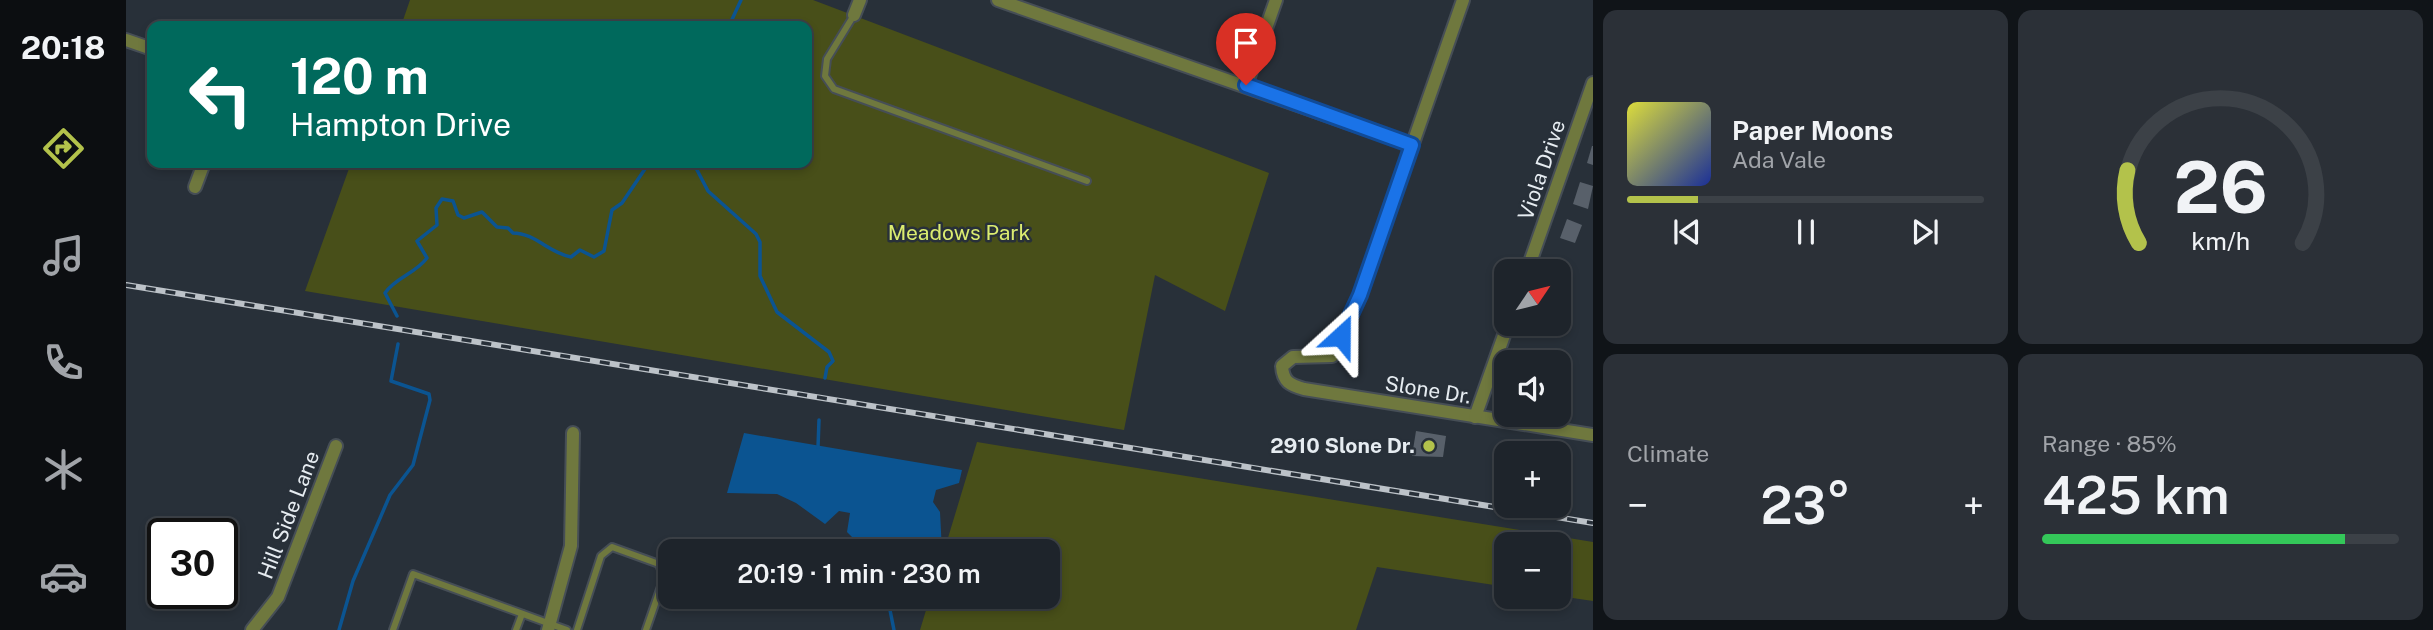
<!DOCTYPE html>
<html lang="en">
<head>
<meta charset="utf-8">
<style>
  :root { --surface:#1e242b; --page:#2b3037; --text:#f1f3f6; --muted:#a1a4a9; --line:#3c4147; --accent:#b3c24b }
  body { margin:0; font-family:"Public Sans",sans-serif; background:var(--page); color:var(--text); height:100vh; display:flex; flex-direction:column; font-size:26px; white-space:nowrap }
  * { box-sizing:border-box; margin:0 }
  p { font-size:23px; color:var(--muted) }
  .icon { flex:none; width:38px; height:38px; fill:none; stroke:currentColor; stroke-width:2; stroke-linecap:round; stroke-linejoin:round }
  .map { position:relative; flex:1; overflow:hidden }
  .side { display:flex; flex-direction:column; gap:10px; padding:10px; background:#101418; width:840px }
  .side>* { flex:none }
  .banner { position:absolute; left:21px; top:21px; width:665px; height:147px; border-radius:14px; box-shadow:0 4px 10px #0003,0 0 0 2px var(--line); background:#00695c; color:#fff; overflow:hidden }
  .needle { width:46px; rotate:55deg }
  .tools { position:absolute; left:1368px; top:259px; display:grid; gap:14px }
  .tools a { display:grid; place-items:center; width:77px; height:77px; border-radius:14px; background:var(--surface); box-shadow:0 4px 10px #0003,0 0 0 2px var(--line); font-size:35px }
  .speed { position:absolute; left:21px; top:518px; display:flex; gap:14px; font-size:35px; font-weight:700; text-align:center }
  .speed>* { display:grid; place-content:center; width:91px; height:91px; border-radius:50%; background:var(--surface); box-shadow:0 4px 10px #0003,0 0 0 2px var(--line); line-height:1 }
  .speed .limit { border:4px solid #111; border-radius:10px; background:#fff; color:#111 }
  .pin { position:absolute; display:grid; place-items:center; width:60px; height:60px; color:#fff; margin:-72px -30px; border-radius:50% 50% 50% 0; rotate:-45deg; box-shadow:0 0 7px #0007 }
  .pin .icon { rotate:45deg }
  .me { position:absolute; width:77px; margin:-38px; rotate:24deg; stroke-linejoin:round; filter:drop-shadow(0 0 5px #0008) }
  .turn { display:flex; align-items:center; gap:24px; height:147px; padding:0 28px; font-size:32px }
  .turn .icon { width:91px; height:91px; stroke-width:2.5 }
  .turn b { display:block; font-size:49px; line-height:60px }
  .big { font-size:52px; font-weight:600; line-height:1.1 }
  .side .widget { flex:1; display:flex; flex-direction:column; justify-content:center; gap:10px; min-width:0; padding:0 24px; border-radius:14px; background:var(--page) }
  .side .dial { align-items:center; gap:0 }
  .dial svg { height:182px; overflow:visible; fill:none; stroke:var(--line); stroke-width:7; stroke-linecap:round; text-anchor:middle }
  .dial text { fill:var(--text); stroke:none }
  .song { display:flex; align-items:center; gap:21px }
  .cover { width:84px; height:84px; border-radius:10px; background:linear-gradient(135deg,hsl(60 70% 55%),hsl(230 70% 35%)) }
  .played { height:7px; border-radius:4px; background:linear-gradient(90deg,var(--accent) 20%,var(--line) 20%) }
  .keys { display:flex; justify-content:space-around; direction:ltr }
  .heat { display:flex; justify-content:space-between; align-items:center; font-size:38px; direction:ltr }
  .charge { height:10px; border-radius:5px; background:linear-gradient(90deg,#34c759 85%,var(--line) 0) }
  .side .tiles { flex:1; display:grid; gap:10px; grid-template-columns:repeat(2,1fr) }
  .trip { position:absolute; left:532px; top:539px; width:402px; height:70px; border-radius:14px; background:var(--surface); box-shadow:0 4px 10px #0003,0 0 0 2px var(--line); font-weight:600; line-height:70px; text-align:center }
  main { display:flex; flex:1; min-height:0 }
  .tabs { display:flex; flex-direction:column; width:126px; justify-content:space-around; align-items:center; background:#0c0e11; color:var(--muted) }
  .tabs .icon { width:49px; height:49px }
  .tabs .active { color:var(--accent) }
  .tabs b { font-size:32px; color:var(--text) }
  .map>svg:first-child { display:block }
</style>
</head>
<body>
<main>
<nav class="tabs">
<b>20:18</b>
<svg class="icon active" aria-label="directions" viewBox="0 0 24 24"><path d="M12 3l9 9-9 9-9-9zM9 14v-3h6M13 9l2 2-2 2"/></svg>
<svg class="icon" aria-label="music" viewBox="0 0 24 24"><path d="M9 18V5l10-2v13"/><circle cx="6" cy="18" r="3"/><circle cx="16" cy="16" r="3"/></svg>
<svg class="icon" aria-label="phone" viewBox="0 0 24 24"><path d="M5 4h4l2 5-3 2q2 4 5 5l2-3 5 2v4C11 20 4 13 5 4z"/></svg>
<svg class="icon" aria-label="climate" viewBox="0 0 24 24"><path d="M12 3v18M4 7l16 10M4 17L20 7"/></svg>
<svg class="icon" aria-label="car" viewBox="0 0 24 24"><path d="M5 17H2v-5l4-1 3-4h7l3 4 3 1v5h-3M9 17h6M6 11h13"/><circle cx="7" cy="17" r="2"/><circle cx="17" cy="17" r="2"/></svg>
</nav>
<div class="map">
<svg width="1467" height="630" viewBox="0 0 1467 630">
  <rect width="100%" height="100%" fill="#283039"/>
  <g fill="#484f19">
    <path d="M284,0H687L1143,173L1099,311L1029,275L998,430L179,291L225,163H681V26H275Z"/>
    <path d="M851,442L1467,542V601L1433,596V544H1381V587L1251,567L1230,630H794L804,597H922V551H818Z"/>
  </g>
  <path fill="#0b5491" d="M618,433L836,470L833,483L810,490L807,502L814,512L816,551H740L721,532L724,513L713,511L699,524L670,503L651,494L601,493Z"/>
  <g fill="none" stroke-linecap="round" stroke-linejoin="round">
    <g stroke="#0b5491" stroke-width="3.5">
      <path d="M603,26L615,0"/>
      <path d="M535,163L541,166L551,163"/>
      <path d="M574,163L570,168L582,191L630,234L634,242V276L651,312L703,352L707,361L701,367L699,378"/>
      <path d="M271,316L259,293C270,277 289,274 301,258L291,241L311,225L310,208L316,199L327,201L332,215L338,218L356,212L371,227L382,228L387,233C409,233 423,253 445,257L454,250L468,257L478,251L486,210L496,203L523,163"/>
      <path d="M692,447L693,420"/>
      <path d="M757,597L762,600L768,630"/>
      <path d="M213,630L227,581L264,495L287,465L304,400L303,394L265,381L272,344"/>
    </g>
  </g>
  <g fill="#58606a">
    <path d="M1466,146H1467V165L1461,163Z"/>
    <path d="M1454,182L1467,186L1462,209L1447,204Z"/>
    <path d="M1441,219L1456,225L1449,243L1434,238Z"/>
    <path d="M1290,431L1320,436L1317,457L1286,456Z"/>
  </g>
  <g fill="none" stroke-linecap="round" stroke-linejoin="round">
    <defs>
      <g id="lane">
        <path d="M728,15L701,59L699,76L708,89L961,181"/>
        <path d="M267,630L287,574L441,630"/>
        <path d="M390,630L396,614"/>
        <path d="M451,630L475,556L486,547L533,564L538,578L520,630"/>
      </g>
      <g id="street">
        <path d="M872,0L1286,145"/>
        <path d="M1337,0L1234,295L1206,356L1167,357L1156,366C1157,382 1164,385 1178,389L1467,435"/>
        <path d="M728,15L734,0"/>
        <path d="M0,40L26,49"/>
        <path d="M1120,85L1150,0"/>
        <path d="M69,187L78,163"/>
        <path d="M1401,271L1467,83"/>
        <path d="M1349,417L1382,324"/>
        <path d="M126,630L152,597L210,446"/>
        <path d="M422,630L445,546L447,433"/>
      </g>
    </defs>
    <use href="#lane" stroke="#464e56" stroke-width="10"/>
    <use href="#street" stroke="#464e56" stroke-width="16"/>
    <use href="#lane" stroke="#6f783e" stroke-width="6"/>
    <use href="#street" stroke="#6f783e" stroke-width="12"/>
    <defs>
      <path id="rail" d="M0,285L1467,523"/>
    </defs>
    <use href="#rail" stroke="#bcc2c8" stroke-width="6"/>
    <use href="#rail" stroke="#283039" stroke-width="3.5" stroke-dasharray="10" stroke-linecap="butt"/>
  </g>
  <g fill="none" stroke-linecap="round" stroke-linejoin="round">
    <defs>
      <path id="route" d="M1120,85L1286,145L1234,295L1215,336"/>
    </defs>
    <use href="#route" stroke="#114b97" stroke-width="18"/>
    <use href="#route" stroke="#1a73e8" stroke-width="12"/>
  </g>
  <circle fill="#b3c24b" stroke="#283039" stroke-width="2.5" cx="1303" cy="446" r="7"/>
  <g text-anchor="middle" stroke-width="5" stroke-linejoin="round" paint-order="stroke">
    <g font-size="21" fill="#e6ecf1" stroke="#283039">
      <text transform="translate(1416 170) rotate(-71)" y="7">Viola Drive</text>
      <text transform="translate(1302 390) rotate(9)" y="7">Slone Dr.</text>
      <text transform="translate(163 515) rotate(-69)" y="7">Hill Side Lane</text>
    </g>
    <g font-size="21" fill="#dbec70" stroke="#283039">
      <text x="833" y="240">Meadows Park</text>
    </g>
    <g font-size="21" font-weight="bold" fill="#e6ecf1" stroke="#283039" text-anchor="end">
      <text x="1289" y="453">2910 Slone Dr.</text>
    </g>
  </g>
</svg>
<div class="tools">
<a><svg class="needle" viewBox="-14 -14 28 28"><path d="M0-13l5 13h-10z" fill="#e53935"/><path d="M0 13l5-13h-10z" fill="#a1a4a9"/></svg></a>
<a><svg class="icon" aria-label="sound" viewBox="0 0 24 24"><path d="M4 9h4l5-4v14l-5-4H4zM17 9q2 3 0 6"/></svg></a>
<a>+</a>
<a>−</a>
</div>
<div class="speed"><div class="limit">30</div></div>
<div class="pin" style="left:1120px;top:85px;background:#d93025"><svg class="icon" aria-label="arrive" viewBox="0 0 24 24"><path d="M6 21V4h12l-3 4 3 4H6"/></svg></div>
<svg class="me" style="left:1215px;top:336px" viewBox="-20 -20 40 40"><path d="M0-17L14 15 0 8-14 15z" fill="#1a73e8" stroke="#fff" stroke-width="4"/></svg>
<div class="trip">20:19 · 1 min · 230 m</div>
<div class="banner">
<div class="turn"><svg class="icon" aria-label="left" viewBox="0 0 24 24"><path d="M17 20v-9H6M10 6l-5 5 5 5"/></svg><div><b>120 m</b>Hampton Drive</div></div>
</div>
</div>
<section class="side">
<div class="tiles">
<div class="widget">
<div class="song"><i class="cover"></i><div><b>Paper Moons</b><p>Ada Vale</p></div></div>
<div class="played"></div>
<div class="keys"><svg class="icon" aria-label="previous" viewBox="0 0 24 24"><path d="M18 5L8 12l10 7zM5 5v14"/></svg><svg class="icon" aria-label="pause" viewBox="0 0 24 24"><path d="M8 5v14M16 5v14"/></svg><svg class="icon" aria-label="next" viewBox="0 0 24 24"><path d="M6 5l10 7-10 7zM19 5v14"/></svg></div>
</div>
<div class="widget dial"><svg viewBox="0 0 100 80">
<path d="M14 69A42 42 0 1 1 86 69"/>
<path d="M14 69A42 42 0 0 1 9 37" stroke="#b3c24b"/>
<text x="50" y="56" font-size="32" font-weight="700">26</text>
<text x="50" y="72" font-size="11">km/h</text>
</svg></div>
<div class="widget"><p>Climate</p>
<div class="heat"><a>−</a><b class="big">23°</b><a>+</a></div>
</div>
<div class="widget"><p>Range · 85%</p><b class="big">425 km</b><div class="charge"></div></div>
</div>
</section>
</main>
</body>
</html>
